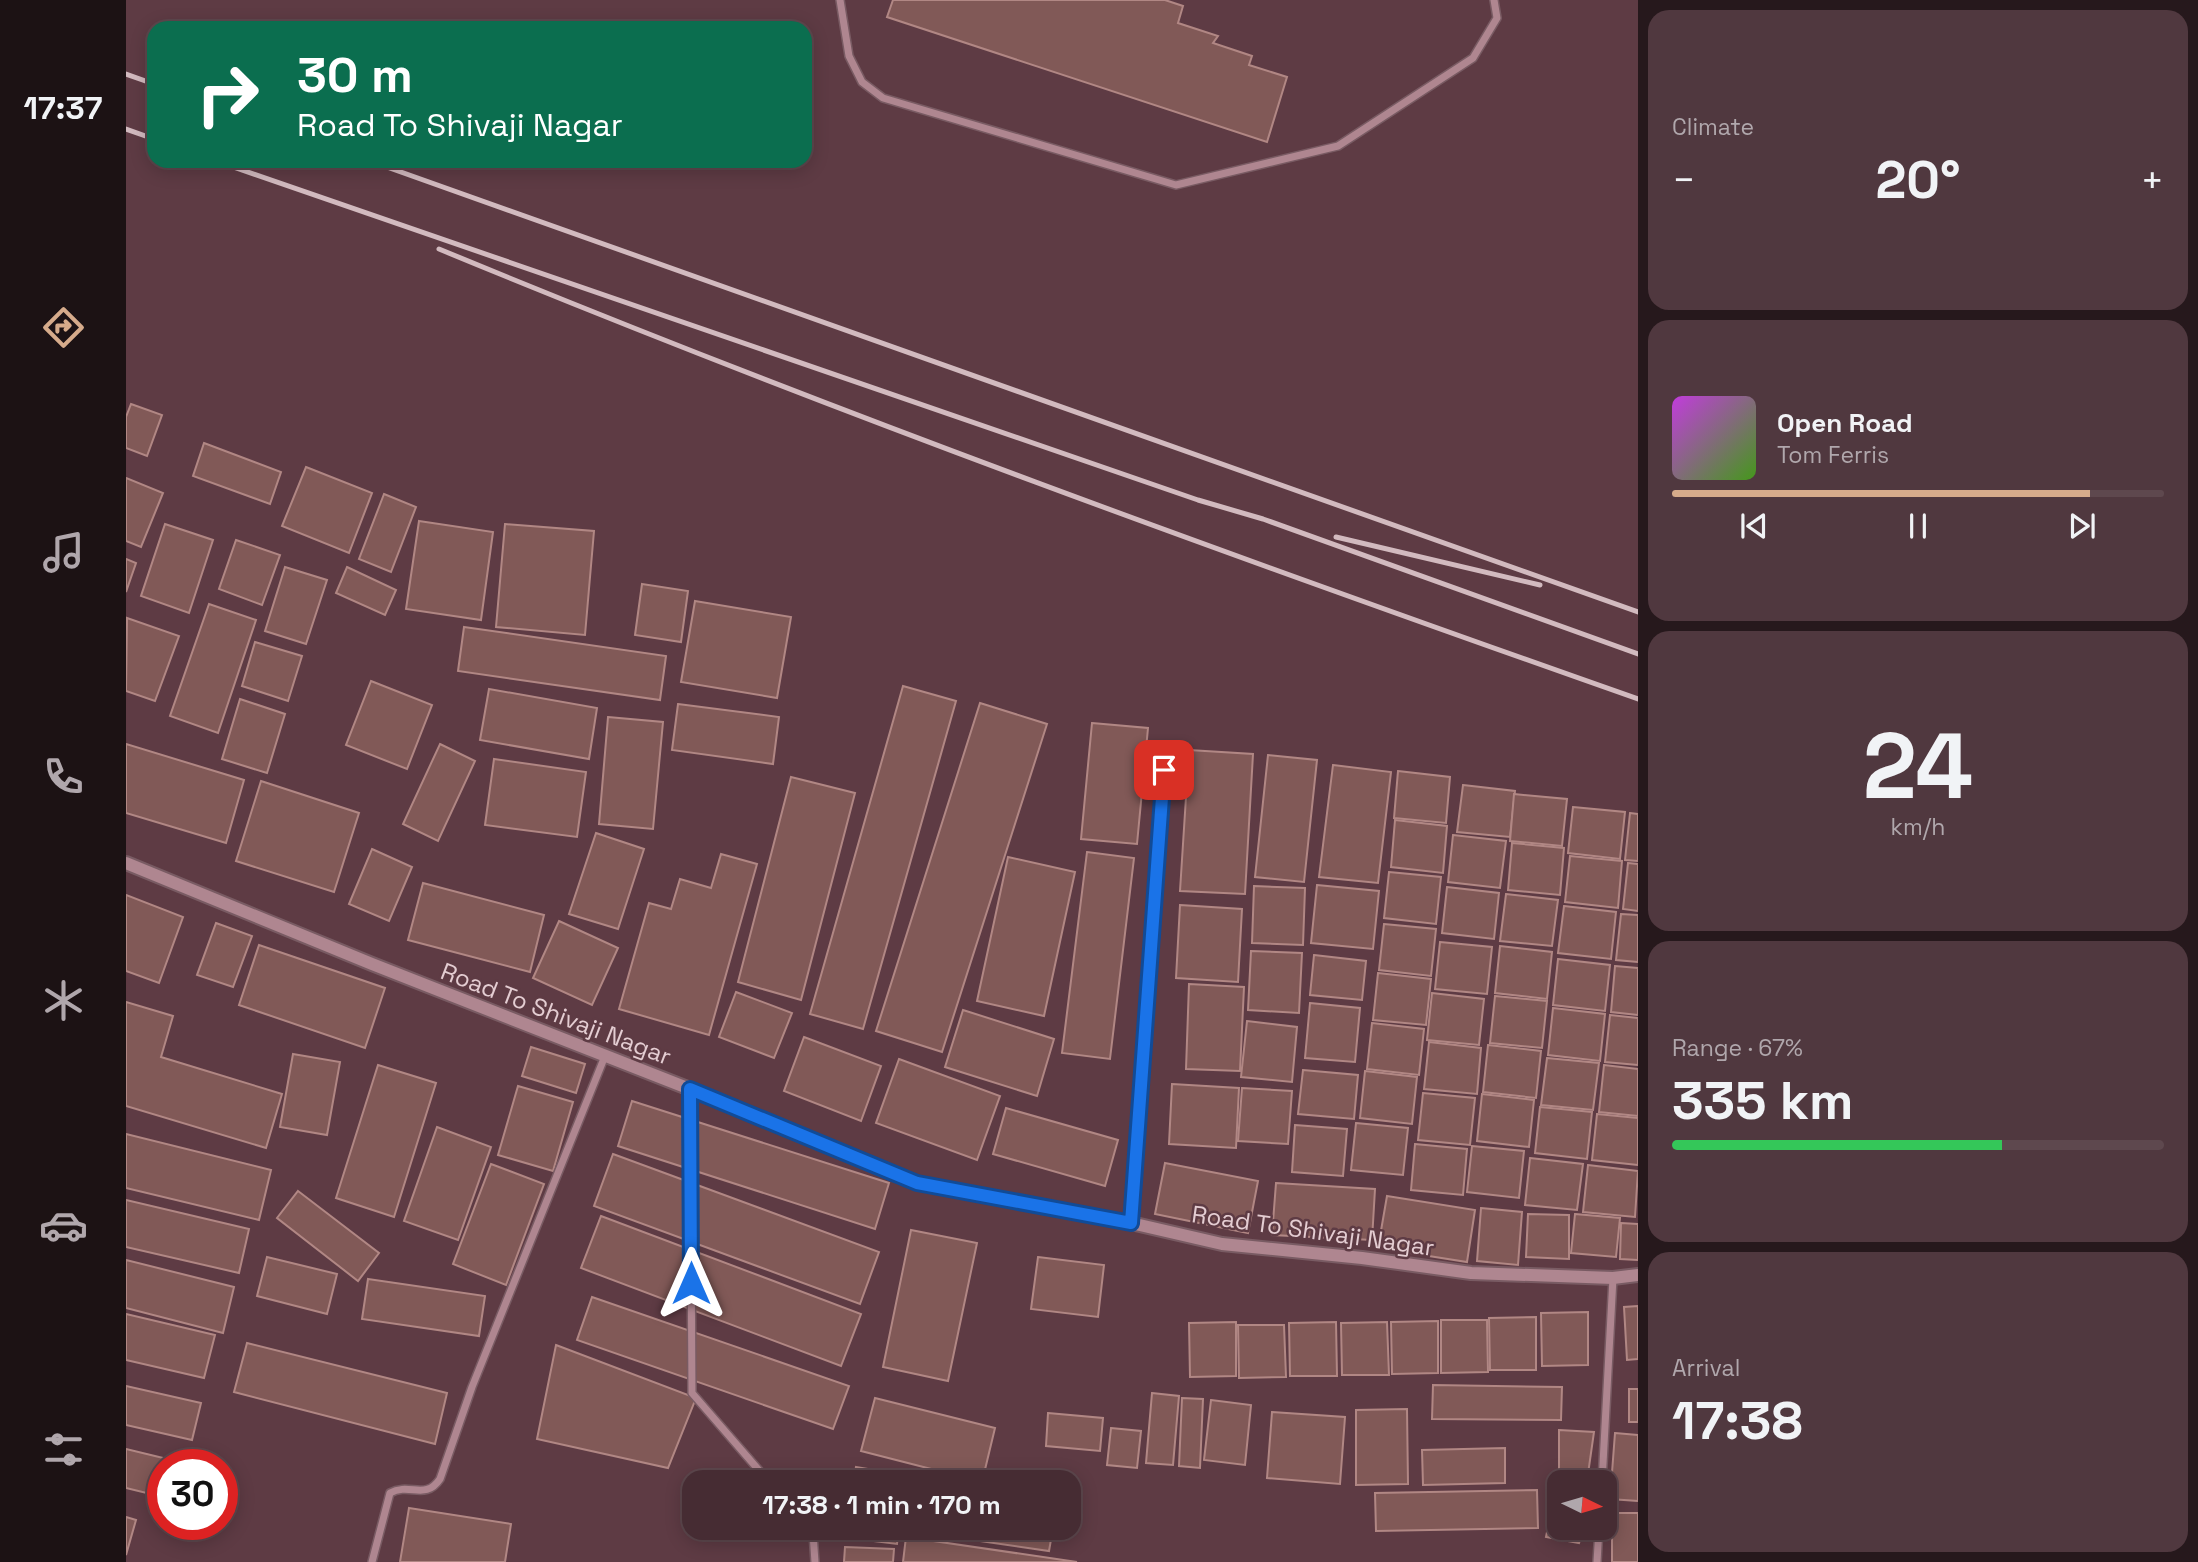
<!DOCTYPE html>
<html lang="en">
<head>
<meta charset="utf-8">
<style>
  :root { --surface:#462c33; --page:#50383f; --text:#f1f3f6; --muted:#b0a7ac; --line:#5e484e; --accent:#d6ab8b }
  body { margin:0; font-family:"Space Grotesk",sans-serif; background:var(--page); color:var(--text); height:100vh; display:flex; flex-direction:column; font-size:26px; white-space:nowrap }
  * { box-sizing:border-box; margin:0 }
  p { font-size:23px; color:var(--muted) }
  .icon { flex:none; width:38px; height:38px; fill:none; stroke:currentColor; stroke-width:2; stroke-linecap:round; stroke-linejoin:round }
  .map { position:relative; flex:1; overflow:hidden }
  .sheet { display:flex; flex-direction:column; gap:10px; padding:10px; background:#26181c; width:560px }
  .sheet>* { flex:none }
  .hud { position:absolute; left:21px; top:21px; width:665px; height:147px; border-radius:21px; box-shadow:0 4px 18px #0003,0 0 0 2px var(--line); background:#0b6e4f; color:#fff; overflow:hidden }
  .needle { width:46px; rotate:95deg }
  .tools { position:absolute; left:1421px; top:1470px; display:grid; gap:14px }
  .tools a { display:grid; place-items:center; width:70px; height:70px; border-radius:14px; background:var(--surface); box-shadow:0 4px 18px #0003,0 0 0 2px var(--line); font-size:35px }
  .speed { position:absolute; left:21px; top:1449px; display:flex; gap:14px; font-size:35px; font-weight:700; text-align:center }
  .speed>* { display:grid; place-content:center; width:91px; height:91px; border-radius:50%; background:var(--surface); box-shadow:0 4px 18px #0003,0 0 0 2px var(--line); line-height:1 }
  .speed .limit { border:10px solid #d22; background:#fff; color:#111 }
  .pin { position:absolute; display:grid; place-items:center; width:60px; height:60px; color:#fff; margin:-30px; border-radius:14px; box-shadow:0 4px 10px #0006 }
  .me { position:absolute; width:77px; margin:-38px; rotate:0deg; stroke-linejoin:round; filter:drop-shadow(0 0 5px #0008) }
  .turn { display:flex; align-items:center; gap:24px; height:147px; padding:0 35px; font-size:32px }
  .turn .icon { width:91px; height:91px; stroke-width:2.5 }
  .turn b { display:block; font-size:49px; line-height:60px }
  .big { font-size:52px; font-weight:800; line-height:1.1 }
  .sheet .tile { flex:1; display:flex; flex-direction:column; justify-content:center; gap:10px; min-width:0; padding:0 24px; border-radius:21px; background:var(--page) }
  .sheet .dial { align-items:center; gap:0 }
  .dial b { font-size:91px; line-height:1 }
  .song { display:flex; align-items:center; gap:21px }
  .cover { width:84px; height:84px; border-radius:10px; background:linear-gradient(135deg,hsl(290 70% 55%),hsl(100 70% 35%)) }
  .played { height:7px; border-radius:4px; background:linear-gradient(90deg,var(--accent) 85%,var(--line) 85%) }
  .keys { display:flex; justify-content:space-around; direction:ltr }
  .heat { display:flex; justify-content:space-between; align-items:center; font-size:38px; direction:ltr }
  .charge { height:10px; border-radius:5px; background:linear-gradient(90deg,#34c759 67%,var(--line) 0) }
  .trip { position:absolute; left:556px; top:1470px; width:399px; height:70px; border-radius:21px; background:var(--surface); box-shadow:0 4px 18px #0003,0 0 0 2px var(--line); font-weight:800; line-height:70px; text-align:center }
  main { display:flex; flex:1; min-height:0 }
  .tab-bar { display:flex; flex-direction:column; width:126px; justify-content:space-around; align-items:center; background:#1c1214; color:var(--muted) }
  .tab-bar .icon { width:49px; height:49px }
  .tab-bar .selected { color:var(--accent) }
  .tab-bar b { font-size:32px; color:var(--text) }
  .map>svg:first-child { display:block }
</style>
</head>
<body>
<main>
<nav class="tab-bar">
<b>17:37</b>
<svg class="icon selected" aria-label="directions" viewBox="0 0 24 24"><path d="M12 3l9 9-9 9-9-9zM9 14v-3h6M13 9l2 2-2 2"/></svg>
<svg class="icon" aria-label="music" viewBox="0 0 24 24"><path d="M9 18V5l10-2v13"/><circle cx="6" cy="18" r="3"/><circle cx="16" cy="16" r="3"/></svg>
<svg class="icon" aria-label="phone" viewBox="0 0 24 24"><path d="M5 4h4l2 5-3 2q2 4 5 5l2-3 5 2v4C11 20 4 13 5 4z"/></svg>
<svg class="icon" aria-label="climate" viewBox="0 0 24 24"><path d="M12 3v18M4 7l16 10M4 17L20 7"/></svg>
<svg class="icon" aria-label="car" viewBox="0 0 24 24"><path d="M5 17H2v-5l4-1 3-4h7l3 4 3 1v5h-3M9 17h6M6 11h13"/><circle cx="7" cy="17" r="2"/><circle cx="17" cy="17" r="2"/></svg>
<svg class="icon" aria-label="filters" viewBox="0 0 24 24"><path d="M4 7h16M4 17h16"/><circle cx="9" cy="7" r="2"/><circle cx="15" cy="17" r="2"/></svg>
</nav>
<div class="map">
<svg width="1512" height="1562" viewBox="0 0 1512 1562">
  <rect width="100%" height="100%" fill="#5e3b44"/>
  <g fill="#815957" stroke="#b18784" stroke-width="2">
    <path d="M767,0H1039L1057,6L1052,23L1092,36L1087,43L1126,56L1123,65L1161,77L1141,142L761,17Z"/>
    <path d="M5,404L36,415L21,456L0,448V417Z"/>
    <path d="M78,443L155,472L144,504L67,476Z"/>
    <path d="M180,467L246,493L223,553L156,526Z"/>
    <path d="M0,478L37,493L15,547L0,541Z"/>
    <path d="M258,494L290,507L265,572L233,559Z"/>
    <path d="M293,521L367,532L355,620L280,609Z"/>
    <path d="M39,524L87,540L63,613L15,596Z"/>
    <path d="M379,524L468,531L459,635L370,627Z"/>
    <path d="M110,540L154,555L136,605L93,589Z"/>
    <path d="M0,559L10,563L0,592Z"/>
    <path d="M159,567L201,580L180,644L139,631Z"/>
    <path d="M221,567L270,590L259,615L210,593Z"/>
    <path d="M516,584L562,591L555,642L509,635Z"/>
    <path d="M569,601L665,617L651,698L555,682Z"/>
    <path d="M83,604L130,620L92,733L44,716Z"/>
    <path d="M1,618L53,636L29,701L0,691Z"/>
    <path d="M338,627L540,656L534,700L332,671Z"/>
    <path d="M129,642L176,656L162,701L116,686Z"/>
    <path d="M245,681L306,705L281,769L220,745Z"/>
    <path d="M777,686L830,701L737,1029L684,1014Z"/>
    <path d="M363,689L471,708L463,759L354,740Z"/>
    <path d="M114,699L159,714L141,773L96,759Z"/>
    <path d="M854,703L921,724L816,1052L750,1031Z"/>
    <path d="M552,704L653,717L647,764L546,750Z"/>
    <path d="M482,717L537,722L527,829L473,824Z"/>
    <path d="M966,723L1022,728L1011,844L955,839Z"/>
    <path d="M0,744L118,780L100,843L0,813Z"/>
    <path d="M314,744L349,761L312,841L277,824Z"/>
    <path d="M1063,750L1127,754L1119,894L1054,891Z"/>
    <path d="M1142,755L1191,760L1178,882L1129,877Z"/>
    <path d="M368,759L460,772L451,837L359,825Z"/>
    <path d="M1207,765L1265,772L1252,883L1193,877Z"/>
    <path d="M1272,771L1324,777L1320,823L1268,818Z"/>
    <path d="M665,777L729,793L675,1000L612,982Z"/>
    <path d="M135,781L233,813L208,892L110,861Z"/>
    <path d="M1337,785L1389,791L1384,837L1331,832Z"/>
    <path d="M1388,794L1441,799L1436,846L1384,841Z"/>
    <path d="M1447,807L1499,812L1494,859L1442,853Z"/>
    <path d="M1504,813L1512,814V861L1499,860Z"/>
    <path d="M1269,820L1321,826L1317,873L1265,867Z"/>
    <path d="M470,833L518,849L492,929L443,914Z"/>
    <path d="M1327,835L1380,841L1374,888L1322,882Z"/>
    <path d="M1386,843L1438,848L1434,895L1382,890Z"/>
    <path d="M246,849L286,867L263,921L223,904Z"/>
    <path d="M961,852L1008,858L984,1059L936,1053Z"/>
    <path d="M595,854L631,864L583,1035L493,1009L523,903L545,909L554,879L585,888Z"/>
    <path d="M1444,856L1496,861L1492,908L1439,902Z"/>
    <path d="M882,857L949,872L918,1016L851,1001Z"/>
    <path d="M1502,863L1512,864V911L1497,909Z"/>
    <path d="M1263,872L1315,877L1310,924L1258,918Z"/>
    <path d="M297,883L418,915L404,972L282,940Z"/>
    <path d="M1191,885L1253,891L1247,949L1185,943Z"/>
    <path d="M1128,886L1179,888L1177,945L1126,943Z"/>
    <path d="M1321,887L1373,893L1368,939L1316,933Z"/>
    <path d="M1380,894L1432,900L1426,946L1374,941Z"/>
    <path d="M0,895L57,917L33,983L0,971Z"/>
    <path d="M1054,905L1116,909L1112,982L1050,978Z"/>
    <path d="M1438,906L1490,912L1485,959L1432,953Z"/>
    <path d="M1495,914L1512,915V962L1490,960Z"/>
    <path d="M433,921L492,948L466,1005L407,978Z"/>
    <path d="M90,923L126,936L107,987L71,975Z"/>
    <path d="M1258,924L1310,929L1305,976L1253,970Z"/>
    <path d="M1314,942L1366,947L1361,994L1309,989Z"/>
    <path d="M133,945L259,988L239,1048L113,1005Z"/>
    <path d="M1374,946L1426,952L1421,999L1369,993Z"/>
    <path d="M1125,951L1176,953L1173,1013L1122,1010Z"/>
    <path d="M1188,955L1240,961L1236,1000L1184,995Z"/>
    <path d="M1432,959L1484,965L1479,1011L1427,1005Z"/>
    <path d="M1489,966L1512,968V1015L1485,1012Z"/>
    <path d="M1252,973L1305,979L1300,1025L1247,1020Z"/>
    <path d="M1063,984L1118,987L1114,1071L1060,1069Z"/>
    <path d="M610,992L666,1013L648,1058L593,1037Z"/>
    <path d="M1306,993L1358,999L1353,1045L1301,1040Z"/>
    <path d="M1369,996L1421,1001L1416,1048L1364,1043Z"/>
    <path d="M0,1002L47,1016L35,1057L156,1094L140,1148L0,1106Z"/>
    <path d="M1184,1003L1234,1008L1229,1062L1179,1058Z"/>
    <path d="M1427,1008L1479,1014L1474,1061L1422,1055Z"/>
    <path d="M837,1010L928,1039L911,1096L819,1067Z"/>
    <path d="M1484,1015L1512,1018V1065L1479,1062Z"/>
    <path d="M1121,1021L1171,1027L1166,1082L1115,1077Z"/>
    <path d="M1246,1023L1298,1029L1293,1075L1241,1069Z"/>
    <path d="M678,1037L755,1066L735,1121L658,1091Z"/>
    <path d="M1303,1042L1355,1048L1351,1094L1298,1089Z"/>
    <path d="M1362,1045L1415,1051L1410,1098L1357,1092Z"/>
    <path d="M405,1047L459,1064L450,1093L396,1076Z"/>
    <path d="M167,1054L214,1062L201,1135L154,1127Z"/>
    <path d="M1421,1058L1473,1063L1467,1110L1415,1105Z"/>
    <path d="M773,1059L874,1096L851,1160L750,1123Z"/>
    <path d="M252,1065L310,1083L268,1217L210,1198Z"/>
    <path d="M1478,1065L1512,1069V1116L1473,1112Z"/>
    <path d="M1177,1070L1232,1075L1228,1119L1172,1114Z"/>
    <path d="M1239,1071L1291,1077L1286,1124L1234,1118Z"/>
    <path d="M1046,1084L1113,1088L1110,1148L1043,1144Z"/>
    <path d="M392,1086L447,1102L427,1171L372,1155Z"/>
    <path d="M1116,1088L1166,1091L1162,1144L1112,1141Z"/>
    <path d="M1297,1093L1349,1098L1344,1145L1292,1140Z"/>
    <path d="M1356,1094L1408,1100L1403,1147L1351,1141Z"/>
    <path d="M506,1101L763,1183L749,1229L492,1146Z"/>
    <path d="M1414,1107L1466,1112L1461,1159L1409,1153Z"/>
    <path d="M880,1108L992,1140L979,1186L867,1154Z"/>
    <path d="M1471,1114L1512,1118V1165L1466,1160Z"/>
    <path d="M1230,1123L1282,1128L1277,1175L1225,1170Z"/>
    <path d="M1169,1125L1221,1129L1217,1176L1166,1172Z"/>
    <path d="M311,1127L365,1147L332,1240L278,1221Z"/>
    <path d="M0,1134L145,1170L133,1220L0,1188Z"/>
    <path d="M1289,1144L1341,1149L1337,1195L1285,1190Z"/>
    <path d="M1346,1146L1398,1151L1393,1198L1341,1192Z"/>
    <path d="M487,1154L753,1252L734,1304L468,1206Z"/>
    <path d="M1404,1158L1457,1164L1451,1210L1399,1205Z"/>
    <path d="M1039,1163L1132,1181L1122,1233L1029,1214Z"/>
    <path d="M365,1164L418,1184L380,1285L327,1264Z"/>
    <path d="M1462,1165L1512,1171L1509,1217L1457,1212Z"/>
    <path d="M1150,1183L1249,1189L1246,1240L1146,1235Z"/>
    <path d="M172,1191L253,1253L232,1281L151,1218Z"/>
    <path d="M1261,1196L1349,1210L1341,1262L1252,1248Z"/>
    <path d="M0,1200L123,1229L113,1273L0,1247Z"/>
    <path d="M1355,1208L1396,1212L1392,1265L1351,1261Z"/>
    <path d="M1402,1214L1443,1215V1259L1400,1257Z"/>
    <path d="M1449,1214L1494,1218L1490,1257L1445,1253Z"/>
    <path d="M475,1216L735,1314L715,1366L455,1268Z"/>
    <path d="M1495,1223L1512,1224V1260L1494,1259Z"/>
    <path d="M785,1230L851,1243L822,1381L757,1367Z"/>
    <path d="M141,1257L211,1274L201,1314L131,1296Z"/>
    <path d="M912,1257L978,1265L972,1317L905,1309Z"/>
    <path d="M0,1260L108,1287L97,1333L0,1308Z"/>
    <path d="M242,1279L359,1296L353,1336L236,1319Z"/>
    <path d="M466,1297L723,1386L707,1429L451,1340Z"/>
    <path d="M1512,1306V1359L1501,1360L1498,1307Z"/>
    <path d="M1462,1312V1365L1416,1366L1415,1313Z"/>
    <path d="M0,1314L89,1335L78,1378L0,1360Z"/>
    <path d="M1410,1317V1370H1364L1363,1318Z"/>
    <path d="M1315,1320H1361L1362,1372L1315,1373Z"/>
    <path d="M1312,1321V1373L1266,1374L1265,1322Z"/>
    <path d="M1110,1322V1376L1064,1377L1063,1323Z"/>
    <path d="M1210,1322L1211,1376H1164L1163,1323Z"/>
    <path d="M1261,1322L1263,1375H1216L1215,1323Z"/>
    <path d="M1112,1325H1158L1160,1377L1113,1378Z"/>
    <path d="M121,1343L321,1393L309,1444L108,1392Z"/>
    <path d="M430,1345L570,1398L542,1468L411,1439Z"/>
    <path d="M1307,1385L1436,1387L1435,1420L1306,1419Z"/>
    <path d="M0,1386L75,1403L66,1440L0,1425Z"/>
    <rect x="1503" y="1389" width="9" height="33"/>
    <path d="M1026,1393L1053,1396L1047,1465L1020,1463Z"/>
    <path d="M749,1398L869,1428L856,1482L735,1451Z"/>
    <path d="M1056,1398L1077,1399L1074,1468L1053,1466Z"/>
    <path d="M1085,1400L1125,1405L1119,1465L1078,1460Z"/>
    <path d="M1281,1409L1282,1484L1230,1485V1410Z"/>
    <path d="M1146,1412L1219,1417L1214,1484L1141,1478Z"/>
    <path d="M922,1413L977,1418L974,1451L920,1446Z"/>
    <path d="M985,1428L1015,1431L1011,1468L981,1465Z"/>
    <path d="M1433,1430L1468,1432L1461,1481L1433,1484Z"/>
    <path d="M1489,1433L1512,1435V1501L1484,1499Z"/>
    <path d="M1379,1448V1483L1297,1485L1296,1450Z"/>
    <path d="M0,1449L66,1465H37V1497L0,1488Z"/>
    <path d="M730,1467L778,1475L777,1482H727Z"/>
    <path d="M784,1476L826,1482H783Z"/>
    <path d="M1411,1490L1412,1528L1250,1531L1249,1493Z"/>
    <path d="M1429,1493L1433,1494V1528H1458L1453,1543L1420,1537Z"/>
    <path d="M283,1508L385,1524L379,1562H274Z"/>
    <rect x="1486" y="1513" width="26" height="49"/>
    <path d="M0,1517L10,1520L0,1555Z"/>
    <path d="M723,1528H773L771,1544L722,1538Z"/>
    <path d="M777,1528H927L923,1551L777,1530Z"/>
    <path d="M780,1537L951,1562H777Z"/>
    <path d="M719,1547L768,1549L767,1562H718Z"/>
  </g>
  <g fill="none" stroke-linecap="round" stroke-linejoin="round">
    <defs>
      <g id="minor">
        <path d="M714,0L723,56L736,82L757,98L1050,185L1212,146L1347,58L1371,18L1368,0"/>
        <path d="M564,1089L566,1393L643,1482"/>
        <path d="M1005,1223L1038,770"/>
        <path d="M1476,1482L1487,1278"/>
        <path d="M683,1528L687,1533L689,1562"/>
        <path d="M246,1562L264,1493C284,1482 299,1501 314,1479L346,1387L479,1056"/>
        <path d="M1471,1562L1473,1528"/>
      </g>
      <path id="tertiary" d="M0,863L246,964L564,1089L791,1183L1005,1223L1096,1244L1236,1258L1345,1273L1487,1278L1512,1275"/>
    </defs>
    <use href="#minor" stroke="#795b63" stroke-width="10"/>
    <use href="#tertiary" stroke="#795b63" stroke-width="16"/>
    <use href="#minor" stroke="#af8690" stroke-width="7"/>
    <use href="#tertiary" stroke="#af8690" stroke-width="12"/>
    <g stroke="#d2babf" stroke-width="5">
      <path d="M0,74L28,84"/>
      <path d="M0,129L28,139"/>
      <path d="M90,161L1072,500L1137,519L1512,654"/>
      <path d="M244,161L1512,612"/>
      <path d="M313,249C707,412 1109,557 1512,699"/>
      <path d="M1210,537L1414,585"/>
    </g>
  </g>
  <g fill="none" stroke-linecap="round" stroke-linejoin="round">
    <defs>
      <path id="route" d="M565,1283L564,1089L791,1183L1005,1223L1038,770"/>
    </defs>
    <use href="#route" stroke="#114b97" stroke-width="18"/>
    <use href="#route" stroke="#1a73e8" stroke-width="12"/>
  </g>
  <g text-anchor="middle" stroke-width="5" stroke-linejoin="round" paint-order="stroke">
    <g font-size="24" fill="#e4cdd2" stroke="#5e3b44">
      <text transform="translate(430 1014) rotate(21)" y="8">Road To Shivaji Nagar</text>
      <text transform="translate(1187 1231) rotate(8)" y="8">Road To Shivaji Nagar</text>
    </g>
  </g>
</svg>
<div class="tools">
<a><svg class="needle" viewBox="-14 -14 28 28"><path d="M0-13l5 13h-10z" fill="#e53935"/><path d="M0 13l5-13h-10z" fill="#b0a7ac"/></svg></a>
</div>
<div class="speed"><div class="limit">30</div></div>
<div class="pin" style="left:1038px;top:770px;background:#d93025"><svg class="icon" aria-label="arrive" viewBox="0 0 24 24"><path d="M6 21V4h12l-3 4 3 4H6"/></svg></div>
<svg class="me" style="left:565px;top:1283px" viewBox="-20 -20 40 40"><path d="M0-17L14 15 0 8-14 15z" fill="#1a73e8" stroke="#fff" stroke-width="4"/></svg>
<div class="trip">17:38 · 1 min · 170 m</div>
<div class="hud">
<div class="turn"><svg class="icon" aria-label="right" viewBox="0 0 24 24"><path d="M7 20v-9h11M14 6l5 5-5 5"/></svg><div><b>30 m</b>Road To Shivaji Nagar</div></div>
</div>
</div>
<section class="sheet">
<div class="tile"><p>Climate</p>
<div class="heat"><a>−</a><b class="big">20°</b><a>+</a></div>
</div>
<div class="tile">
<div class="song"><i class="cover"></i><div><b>Open Road</b><p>Tom Ferris</p></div></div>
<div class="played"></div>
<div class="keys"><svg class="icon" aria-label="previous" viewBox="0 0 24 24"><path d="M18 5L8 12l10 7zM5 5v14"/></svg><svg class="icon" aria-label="pause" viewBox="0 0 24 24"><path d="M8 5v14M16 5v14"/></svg><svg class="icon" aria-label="next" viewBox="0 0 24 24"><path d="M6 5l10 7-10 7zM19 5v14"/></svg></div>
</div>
<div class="tile dial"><b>24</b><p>km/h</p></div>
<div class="tile"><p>Range · 67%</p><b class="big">335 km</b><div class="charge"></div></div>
<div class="tile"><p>Arrival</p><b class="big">17:38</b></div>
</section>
</main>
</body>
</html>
